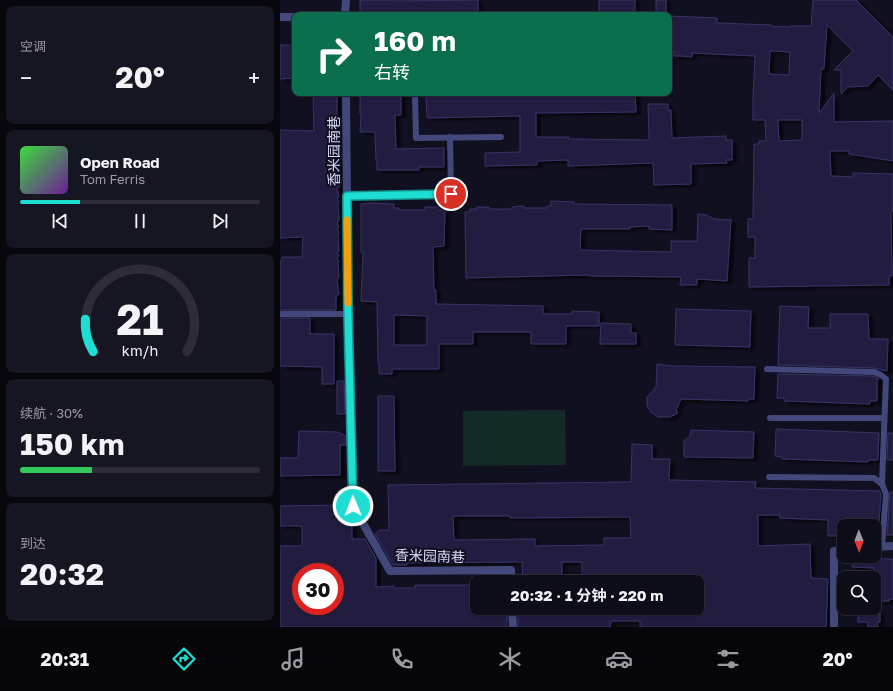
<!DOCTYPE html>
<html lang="zh">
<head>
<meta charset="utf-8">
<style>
  :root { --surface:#0d0c19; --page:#161522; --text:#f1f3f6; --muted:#9a9ba2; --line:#2d2c38; --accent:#1eddd2 }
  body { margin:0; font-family:"Golos Text","Noto Sans SC",sans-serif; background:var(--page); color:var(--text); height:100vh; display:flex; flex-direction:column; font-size:15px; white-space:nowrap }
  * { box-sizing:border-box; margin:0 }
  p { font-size:13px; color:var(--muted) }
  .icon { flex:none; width:22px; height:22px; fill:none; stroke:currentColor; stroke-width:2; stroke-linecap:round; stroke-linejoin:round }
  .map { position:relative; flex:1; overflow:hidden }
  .details { display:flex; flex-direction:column; gap:6px; padding:6px; background:#07070e; width:280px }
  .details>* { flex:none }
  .guide { position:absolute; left:12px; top:12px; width:380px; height:84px; border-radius:8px; box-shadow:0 1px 3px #0004,0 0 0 1px var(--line); background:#0b6e4f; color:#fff; overflow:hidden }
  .needle { width:26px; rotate:179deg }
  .tools { position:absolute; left:557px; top:519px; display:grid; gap:8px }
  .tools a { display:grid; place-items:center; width:44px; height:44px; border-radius:8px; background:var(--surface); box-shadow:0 1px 3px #0004,0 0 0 1px var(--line); font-size:20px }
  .speed { position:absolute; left:12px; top:563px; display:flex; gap:8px; font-size:20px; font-weight:700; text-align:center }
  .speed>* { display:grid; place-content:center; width:52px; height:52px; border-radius:50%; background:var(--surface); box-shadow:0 1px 3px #0004,0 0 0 1px var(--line); line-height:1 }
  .speed .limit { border:6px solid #d22; background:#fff; color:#111 }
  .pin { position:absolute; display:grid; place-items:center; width:34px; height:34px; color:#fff; margin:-17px; border:2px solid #fff; border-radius:50%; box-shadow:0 1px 4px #0007 }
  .me { position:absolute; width:44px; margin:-22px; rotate:359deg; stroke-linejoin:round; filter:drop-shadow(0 0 3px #0008) }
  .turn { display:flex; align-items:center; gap:14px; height:84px; padding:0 16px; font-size:18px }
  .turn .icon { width:52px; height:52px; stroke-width:2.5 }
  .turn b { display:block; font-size:28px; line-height:34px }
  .big { font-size:30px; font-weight:700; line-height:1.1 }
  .details .widget { flex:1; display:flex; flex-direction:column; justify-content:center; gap:6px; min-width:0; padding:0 14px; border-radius:8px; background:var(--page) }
  .details .dial { align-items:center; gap:0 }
  .dial svg { height:104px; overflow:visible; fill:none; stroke:var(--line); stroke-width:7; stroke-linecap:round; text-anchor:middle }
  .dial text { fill:var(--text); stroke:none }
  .song { display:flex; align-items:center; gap:12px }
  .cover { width:48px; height:48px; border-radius:6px; background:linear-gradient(135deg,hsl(120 70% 55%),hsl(280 70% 35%)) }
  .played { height:4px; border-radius:2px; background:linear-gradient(90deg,var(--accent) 25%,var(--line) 25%) }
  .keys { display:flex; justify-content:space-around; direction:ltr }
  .heat { display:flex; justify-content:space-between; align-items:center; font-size:22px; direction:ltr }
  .charge { height:6px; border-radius:3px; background:linear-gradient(90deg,#34c759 30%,var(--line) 0) }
  .trip { position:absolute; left:190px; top:575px; width:234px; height:40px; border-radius:8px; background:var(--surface); box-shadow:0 1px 3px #0004,0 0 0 1px var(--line); font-weight:700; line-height:40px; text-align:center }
  .dock { display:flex; height:64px; justify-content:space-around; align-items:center; background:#05050a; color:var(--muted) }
  .dock .icon { width:28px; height:28px }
  .dock .current { color:var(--accent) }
  .dock b { font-size:18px; color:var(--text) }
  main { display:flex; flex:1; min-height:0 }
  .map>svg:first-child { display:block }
</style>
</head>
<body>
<main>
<section class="details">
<div class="widget"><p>空调</p>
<div class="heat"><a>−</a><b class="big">20°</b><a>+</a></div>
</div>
<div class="widget">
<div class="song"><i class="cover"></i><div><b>Open Road</b><p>Tom Ferris</p></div></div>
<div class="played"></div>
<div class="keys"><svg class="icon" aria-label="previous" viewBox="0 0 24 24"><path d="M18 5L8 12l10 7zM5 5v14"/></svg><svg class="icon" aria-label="pause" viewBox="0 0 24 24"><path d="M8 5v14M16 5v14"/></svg><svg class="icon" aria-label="next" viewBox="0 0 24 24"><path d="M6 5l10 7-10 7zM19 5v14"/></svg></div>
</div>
<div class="widget dial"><svg viewBox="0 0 100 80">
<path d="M14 69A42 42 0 1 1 86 69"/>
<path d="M14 69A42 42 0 0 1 8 44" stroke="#1eddd2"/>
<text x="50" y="56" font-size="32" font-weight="700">21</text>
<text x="50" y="72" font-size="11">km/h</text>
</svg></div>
<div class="widget"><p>续航 · 30%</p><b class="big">150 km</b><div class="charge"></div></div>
<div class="widget"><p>到达</p><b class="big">20:32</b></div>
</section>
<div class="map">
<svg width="613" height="627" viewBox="0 0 613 627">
  <defs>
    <filter id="shadow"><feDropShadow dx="4.5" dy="2.5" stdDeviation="1" flood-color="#0009"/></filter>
  </defs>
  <rect width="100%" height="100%" fill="#111021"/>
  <path fill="#142a26" d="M285,410L286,465L183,466V411Z"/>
  <g fill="#201f3f" stroke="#363468" fill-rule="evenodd" filter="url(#shadow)">
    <path d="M80,0H116V1L198,0V15H176V13L80,15Z"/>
    <rect x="319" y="0" width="36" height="15"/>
    <rect x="376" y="0" width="10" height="13"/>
    <path d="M533,0H576L613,37V90L598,75L588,86L568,87L561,94V70H554L573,51L547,25L544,69H541L539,113L554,93V122L613,121V161L569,154V151H550L551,176L573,177V173L613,174V211L611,212L612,276H609V285L469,287V258H475V237H468V219H473L474,144H479V141H486L485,120H473V98L475,56L412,53V57L401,56H394V51H389V16L437,18V23L491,25V26L510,27V26H531ZM490,51L510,52L509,75L489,74ZM498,120H522V140L499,141Z"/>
    <path d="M0,45H15V78L0,79Z"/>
    <path d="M33,93H57V165L59,169L58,172L59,187L57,188L59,197L57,198L59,202L58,204L59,221L57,223L59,227L57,228L59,233L58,235L59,251L57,252L59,256L57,258L59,261L58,262L59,278L57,280L59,294L56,297V310H0V261H2V257H22L23,237L0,238V130L34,131Z"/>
    <path d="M80,93H121V115H115L116,149L164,148V167H139V170H97V161H96L95,132H80L81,114H80Z"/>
    <path d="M146,93H355L356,112L256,113V137H289L288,139L369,140L368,104H388V110H391L392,138L446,136V140H452V160H446L447,163L411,164V184L374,185L373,163L288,166V160L257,161V165L205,166V153L240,152V116L147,118Z"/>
    <path d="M271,201L294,202V204L392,205V230L369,229V226L350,227V229H301L300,250L391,252V241H417L418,214L427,215L434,219L451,220L447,281L417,279V285H400L401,277L309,276V275L186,278L185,212H190V209H197V207H209V209H232V207L244,206V208H267V206H271Z"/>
    <path d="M92,203L114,204V208H119V210H145V207H158V210H165L164,246L153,247L154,290H156V304L263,306V314H292V311L319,312V326H286V344H251V332H193V344H159V369H112V374H99V362H98L97,302L81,301L83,252H81V204ZM114,315L147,316V345H114Z"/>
    <path d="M500,306L529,307L528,328H550V314H588L589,339H608L607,371L602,370L594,368L498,365Z"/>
    <path d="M396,309L471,311L470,347L395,345Z"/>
    <path d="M0,318H30V334H54V384H42V367L0,366Z"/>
    <path d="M321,323L351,324V333H356V344H320Z"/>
    <path d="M377,364L392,366L475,367L474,399H468V401L401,399L396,410L398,413L390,417H378L371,412L367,406V397L376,387Z"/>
    <path d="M498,374L593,376L599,379L597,380V401H590V404L504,401V398H497Z"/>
    <path d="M57,381H64L65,414H57Z"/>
    <path d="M98,396H114L115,471H98Z"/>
    <path d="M496,429L599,433L598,460H588V462L502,459V457L495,456Z"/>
    <path d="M411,430L474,432L473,458L404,457V441L410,436Z"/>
    <path d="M19,431L57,432L66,436V445H60V475L0,476V458H18Z"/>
    <path d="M608,433H613V460H607Z"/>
    <path d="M352,444L372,445V459H390L389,480L476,482L475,488L600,491L601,495L598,535H594V521L564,520V536H548V520L500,518V515H478V546L530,544L531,578L548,579L546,627H360V621H331L330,627H238V608H324V611L390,610V608H417V582H302V563H301V562H282V582H243L242,562L127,563V565H113L95,534L100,530H109L108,485L351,482ZM173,516H230V518L350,517L351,538H324V545L255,546V539L174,540Z"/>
    <path d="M610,492H613V535H607Z"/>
    <path d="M62,505L61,522H72V539H85L96,558V587L114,586V588H135V585H197V608H227V627H0V546H22V526H0V506ZM21,572H55V606H21Z"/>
    <path d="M573,558L613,559V599H609V601H594V568L572,567Z"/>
    <path d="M578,612H600V622H597L598,627H588V622H578Z"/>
  </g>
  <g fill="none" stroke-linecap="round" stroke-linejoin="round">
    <g stroke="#424879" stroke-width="6">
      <path d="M135,93L136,138L221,137"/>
      <path d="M67,196L171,194L170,137"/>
      <path d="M0,314H68"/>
      <path d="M487,369L594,372L601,375L606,379L602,484"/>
      <path d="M490,418H604"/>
      <path d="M489,477L594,478L602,484L606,494L602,546"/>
    </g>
    <g stroke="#424879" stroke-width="8">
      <path d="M65,15L66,0"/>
      <path d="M0,17H15"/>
      <path d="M66,93L68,314L73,506L110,571L231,570L232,582"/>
      <path d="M594,547L613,546"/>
      <path d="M232,608L233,627"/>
      <path d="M554,627V551L564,550"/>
    </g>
  </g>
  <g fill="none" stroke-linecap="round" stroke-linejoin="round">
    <defs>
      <path id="route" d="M73,506L68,314L67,196L171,194"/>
    </defs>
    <use href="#route" stroke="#149088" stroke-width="10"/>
    <use href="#route" stroke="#1eddd2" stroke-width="7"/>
    <path stroke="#f59e0b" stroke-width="7" d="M67,220L68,303"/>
  </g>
  <g text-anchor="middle" stroke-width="4" stroke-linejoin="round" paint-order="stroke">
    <g font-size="14" fill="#d6d7f9" stroke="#111021">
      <text transform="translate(54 151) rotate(-90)" y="5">香米园南巷</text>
      <text transform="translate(150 556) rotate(2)" y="5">香米园南巷</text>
    </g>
  </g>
</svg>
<div class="tools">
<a><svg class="needle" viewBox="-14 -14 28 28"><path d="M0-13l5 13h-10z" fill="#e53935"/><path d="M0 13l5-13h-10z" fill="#9a9ba2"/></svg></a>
<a><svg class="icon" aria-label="search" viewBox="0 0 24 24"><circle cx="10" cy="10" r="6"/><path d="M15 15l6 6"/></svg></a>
</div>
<div class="speed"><div class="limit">30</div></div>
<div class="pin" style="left:171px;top:194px;background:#d93025"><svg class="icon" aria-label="arrive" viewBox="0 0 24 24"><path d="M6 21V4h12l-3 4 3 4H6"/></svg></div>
<svg class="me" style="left:73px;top:506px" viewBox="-20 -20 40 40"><circle r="17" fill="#1eddd2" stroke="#fff" stroke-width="3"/><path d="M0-11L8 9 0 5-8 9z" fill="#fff"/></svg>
<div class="trip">20:32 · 1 分钟 · 220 m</div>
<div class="guide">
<div class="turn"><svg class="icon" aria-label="right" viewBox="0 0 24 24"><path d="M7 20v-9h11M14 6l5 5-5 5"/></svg><div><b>160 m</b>右转</div></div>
</div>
</div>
</main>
<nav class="dock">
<b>20:31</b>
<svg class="icon current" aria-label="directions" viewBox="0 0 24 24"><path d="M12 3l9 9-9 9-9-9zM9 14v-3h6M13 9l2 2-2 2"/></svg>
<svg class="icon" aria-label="music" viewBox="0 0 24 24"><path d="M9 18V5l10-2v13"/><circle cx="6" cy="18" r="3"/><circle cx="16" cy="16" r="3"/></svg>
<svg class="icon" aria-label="phone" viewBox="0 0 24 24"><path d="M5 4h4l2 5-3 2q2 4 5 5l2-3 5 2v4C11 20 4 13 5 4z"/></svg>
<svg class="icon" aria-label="climate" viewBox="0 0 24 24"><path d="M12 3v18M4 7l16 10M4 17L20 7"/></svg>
<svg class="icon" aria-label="car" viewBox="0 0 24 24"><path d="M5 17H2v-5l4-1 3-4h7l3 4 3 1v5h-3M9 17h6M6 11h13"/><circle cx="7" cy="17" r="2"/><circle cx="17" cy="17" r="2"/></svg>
<svg class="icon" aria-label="filters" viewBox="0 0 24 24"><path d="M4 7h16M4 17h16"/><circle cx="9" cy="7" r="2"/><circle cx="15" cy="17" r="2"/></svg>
<b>20°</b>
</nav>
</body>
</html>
